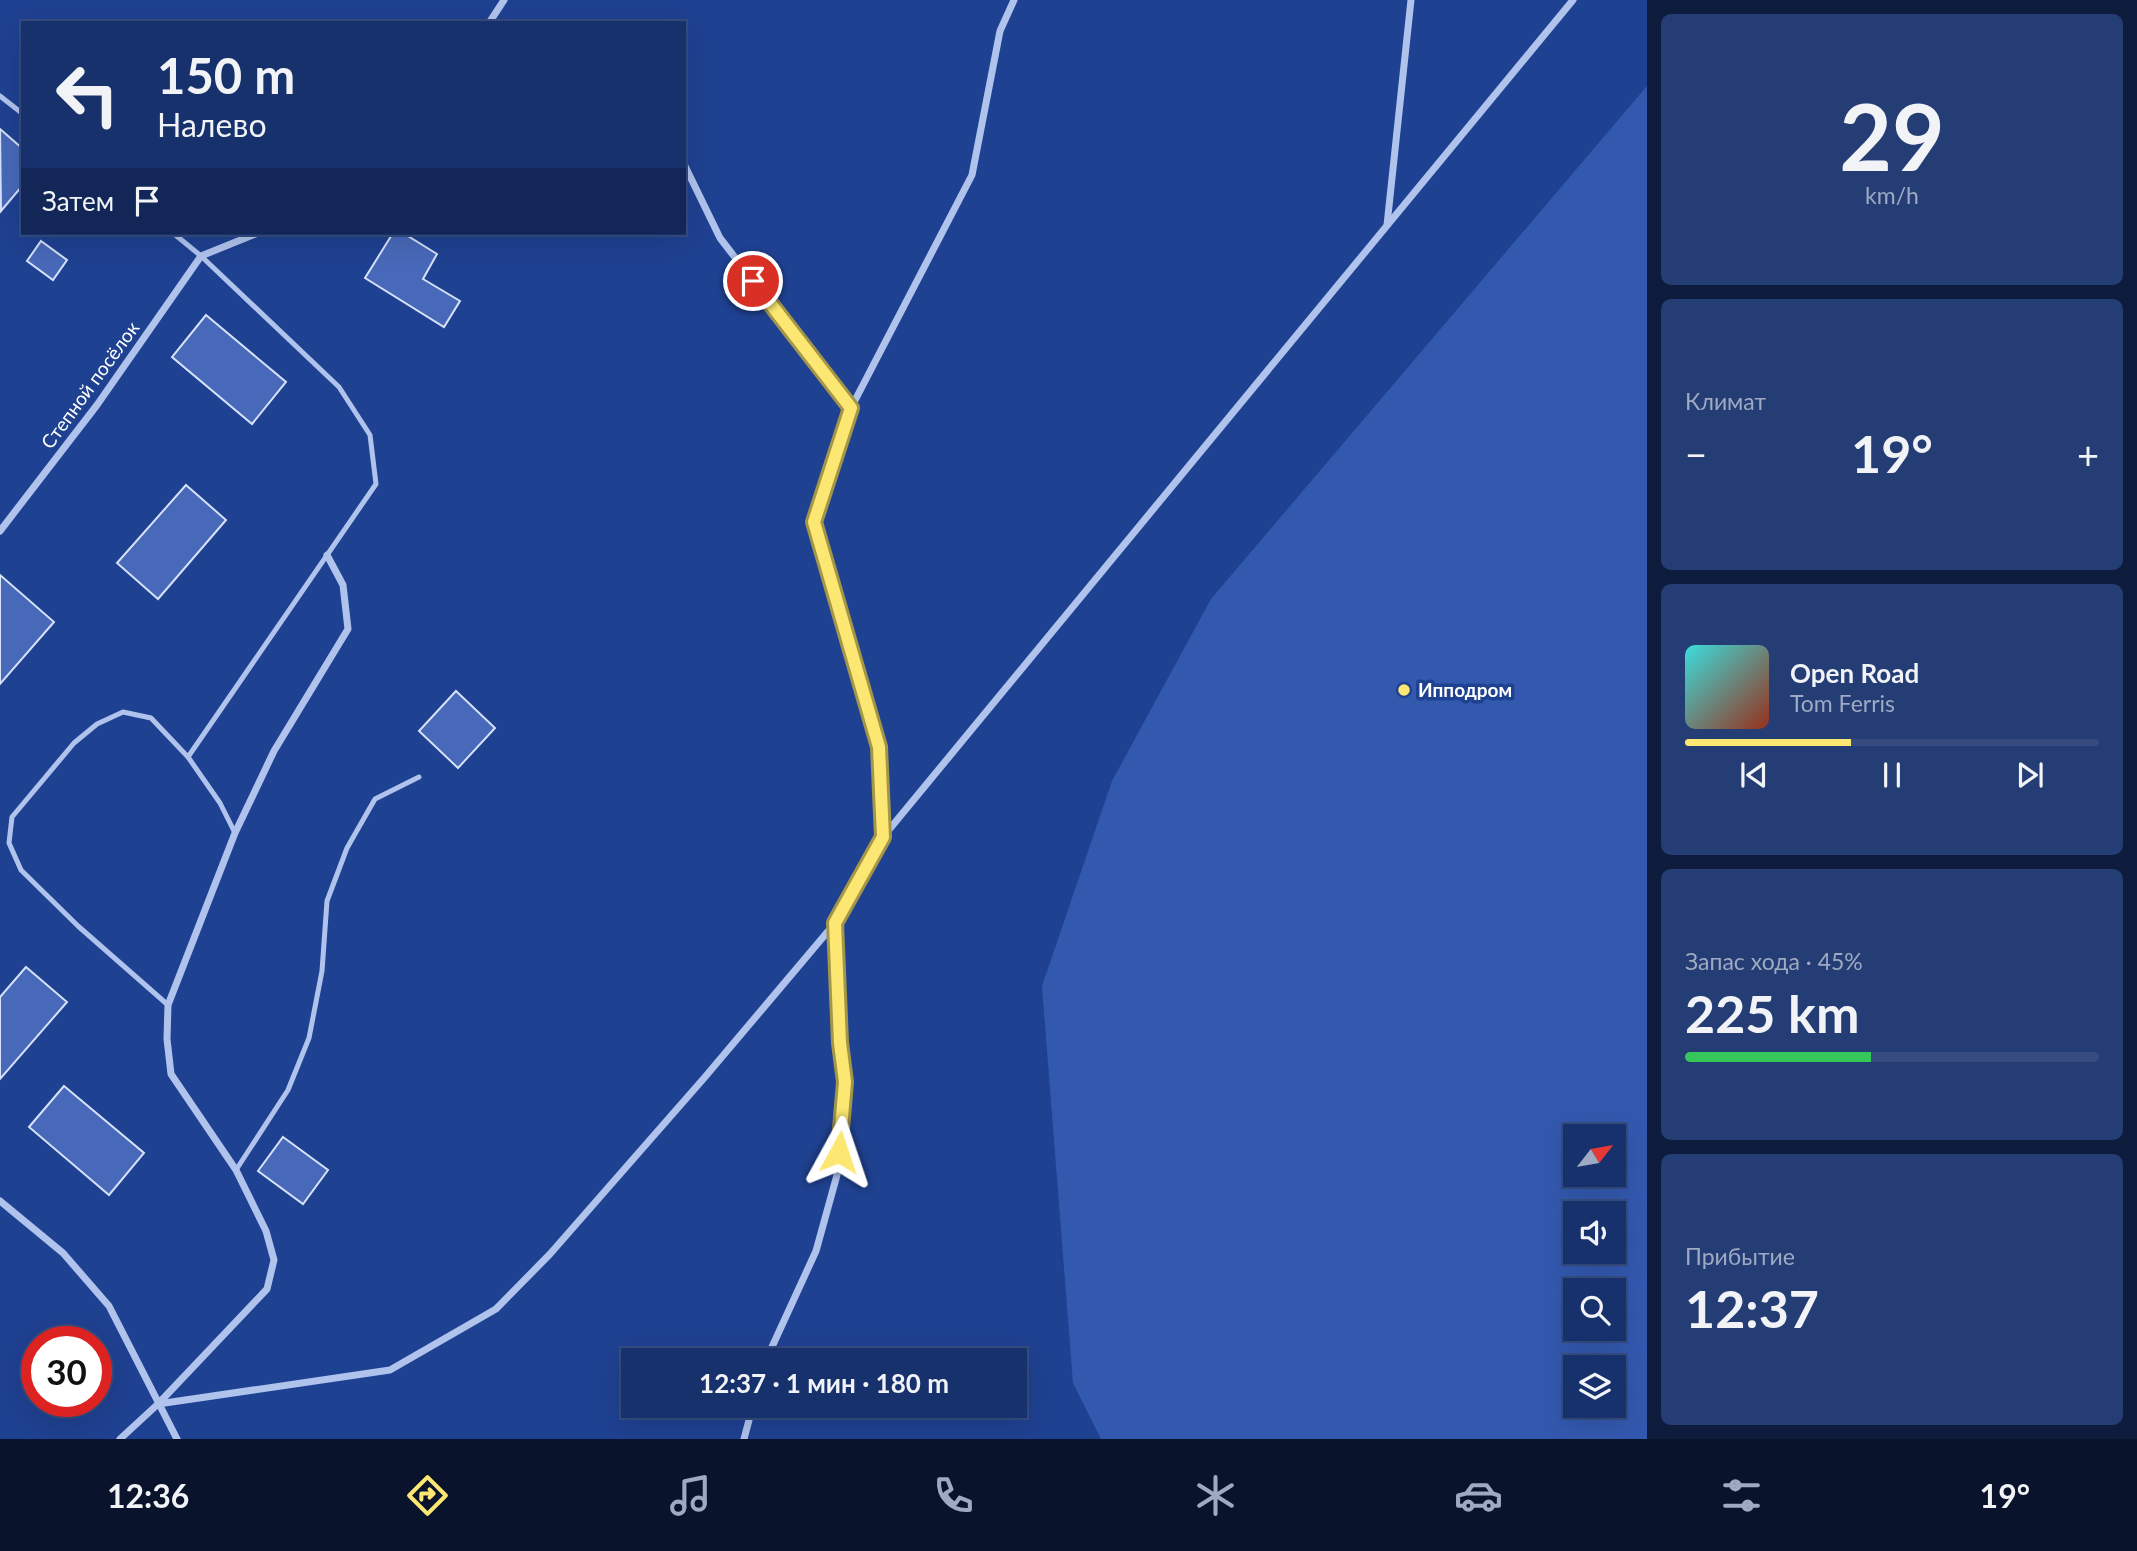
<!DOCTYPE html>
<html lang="ru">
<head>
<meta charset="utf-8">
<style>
  :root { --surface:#17316d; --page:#243d75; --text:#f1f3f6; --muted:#9ea9c2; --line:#364c80; --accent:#fbe771 }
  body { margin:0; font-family:Lato,sans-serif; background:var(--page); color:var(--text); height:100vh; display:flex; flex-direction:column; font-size:26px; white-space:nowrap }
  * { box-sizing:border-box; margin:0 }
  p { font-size:23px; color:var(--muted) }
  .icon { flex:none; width:38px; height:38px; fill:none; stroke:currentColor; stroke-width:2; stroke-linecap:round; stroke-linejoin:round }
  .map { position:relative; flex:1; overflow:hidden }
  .sheet { display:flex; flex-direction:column; gap:14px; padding:14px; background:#0d1b3c; width:490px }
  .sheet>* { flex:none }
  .hud { position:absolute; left:21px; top:21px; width:665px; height:214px; border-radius:0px; box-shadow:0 7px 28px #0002,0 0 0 2px var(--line); background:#17316d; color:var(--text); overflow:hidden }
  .needle { width:46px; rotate:59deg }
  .buttons { position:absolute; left:1563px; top:1124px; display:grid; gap:14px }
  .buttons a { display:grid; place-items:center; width:63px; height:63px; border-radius:0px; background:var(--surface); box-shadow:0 7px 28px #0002,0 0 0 2px var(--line); font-size:35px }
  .speed { position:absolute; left:21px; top:1326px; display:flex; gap:14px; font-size:35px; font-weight:700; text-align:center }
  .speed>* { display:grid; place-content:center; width:91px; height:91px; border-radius:50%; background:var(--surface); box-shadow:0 7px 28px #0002,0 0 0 2px var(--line); line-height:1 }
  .speed .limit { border:10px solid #d22; background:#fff; color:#111 }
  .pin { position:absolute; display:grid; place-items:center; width:60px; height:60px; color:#fff; margin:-30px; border:4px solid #fff; border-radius:50%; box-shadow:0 2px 7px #0007 }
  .me { position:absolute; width:77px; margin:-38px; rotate:5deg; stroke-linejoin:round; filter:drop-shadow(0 0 5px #0008) }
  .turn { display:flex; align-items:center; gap:24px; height:147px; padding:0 21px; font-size:32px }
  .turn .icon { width:91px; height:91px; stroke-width:2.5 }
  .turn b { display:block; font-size:49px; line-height:60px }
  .then { display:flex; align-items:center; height:66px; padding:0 21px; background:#0003; gap:14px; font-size:26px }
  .big { font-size:52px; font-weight:700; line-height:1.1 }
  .sheet .card { flex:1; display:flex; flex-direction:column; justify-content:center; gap:10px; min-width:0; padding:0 24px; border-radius:10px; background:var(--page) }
  .sheet .dial { align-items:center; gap:0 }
  .dial b { font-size:91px; line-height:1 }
  .song { display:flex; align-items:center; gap:21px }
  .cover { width:84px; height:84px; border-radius:10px; background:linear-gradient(135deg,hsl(180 70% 55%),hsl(10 70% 35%)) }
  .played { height:7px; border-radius:4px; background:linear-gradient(90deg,var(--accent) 40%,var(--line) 40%) }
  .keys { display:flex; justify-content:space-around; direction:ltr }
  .heat { display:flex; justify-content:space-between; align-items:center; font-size:38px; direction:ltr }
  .charge { height:10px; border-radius:5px; background:linear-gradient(90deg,#34c759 45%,var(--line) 0) }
  .trip { position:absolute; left:621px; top:1348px; width:406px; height:70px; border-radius:0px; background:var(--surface); box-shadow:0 7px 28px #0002,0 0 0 2px var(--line); font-weight:700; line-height:70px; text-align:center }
  .menu { display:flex; height:112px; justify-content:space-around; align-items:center; background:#09142c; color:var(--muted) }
  .menu .icon { width:49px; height:49px }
  .menu .selected { color:var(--accent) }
  .menu b { font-size:32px; color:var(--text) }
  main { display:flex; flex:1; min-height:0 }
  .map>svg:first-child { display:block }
</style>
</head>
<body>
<main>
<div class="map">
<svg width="1647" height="1439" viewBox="0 0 1647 1439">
  <rect width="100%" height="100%" fill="#1f4191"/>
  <path fill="#3359af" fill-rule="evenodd" d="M1647,86V1439H1101L1073,1383L1042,986L1112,781L1211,599ZM1575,1136H1614V1174H1575ZM1575,1213H1614V1251H1575ZM1575,1290H1614V1328H1575ZM1575,1367H1614V1405H1575Z"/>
  <g fill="#4869b9" stroke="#d6e1fa" stroke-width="2">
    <path d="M0,129L23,149V185L1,211Z"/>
    <path d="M393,233H403L437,254L423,279L460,301L444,327L365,278Z"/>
    <path d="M41,241L67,260L53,280L27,261Z"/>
    <path d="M206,315L286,382L252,424L172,357Z"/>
    <path d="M186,485L226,520L158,599L117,563Z"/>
    <path d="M0,575L54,622L0,684Z"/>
    <path d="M456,691L495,728L458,768L419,731Z"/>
    <path d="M26,967L67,1002L0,1079V997Z"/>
    <path d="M64,1086L144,1153L109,1195L29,1127Z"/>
    <path d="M283,1137L328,1170L303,1204L258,1171Z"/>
  </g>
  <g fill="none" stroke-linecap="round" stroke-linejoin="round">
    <g stroke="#b0c3ed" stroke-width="5">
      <path d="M0,96L23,114"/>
      <path d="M173,233L201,256L339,387L370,435L376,484L188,757L220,803L235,833"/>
      <path d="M168,1005L78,926L21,870L9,843L12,817L74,743L97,724L123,712L151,718L188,757"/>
      <path d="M236,1170L288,1090L309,1038L322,971L327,901L347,848L375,799L419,777"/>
    </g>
    <g stroke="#b0c3ed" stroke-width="7">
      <path d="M489,23L504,0"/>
      <path d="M684,164L720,238L851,408L972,175L1000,31L1014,0"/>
      <path d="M1387,225L1411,0"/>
      <path d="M851,408L814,522L879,747L883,836"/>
      <path d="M0,531L97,405L201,256L258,233"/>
      <path d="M0,1201L63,1253L109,1306L177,1439"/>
      <path d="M766,1360L816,1251L837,1175L845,1082L840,1043L835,924"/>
      <path d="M158,1404L390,1370L496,1309L550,1254L705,1077L835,923L883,837L1573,0"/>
      <path d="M120,1439L158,1404L267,1289L274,1260L266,1231L236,1170L171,1074L167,1039L168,1005L235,833L274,751L348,629L343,585L327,555"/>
      <path d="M744,1439L753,1405"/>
    </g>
  </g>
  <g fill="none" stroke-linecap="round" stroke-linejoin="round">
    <defs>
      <path id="route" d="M753,281L851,408L814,522L879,747L883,837L835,923L840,1043L845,1082L839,1152"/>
    </defs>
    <use href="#route" stroke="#a39649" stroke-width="18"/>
    <use href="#route" stroke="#fbe771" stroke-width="12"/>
  </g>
  <circle fill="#fbe771" stroke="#1f4191" stroke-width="2.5" cx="1404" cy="690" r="7"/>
  <g text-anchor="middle" stroke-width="7" stroke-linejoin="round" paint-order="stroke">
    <g font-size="19" fill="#fff" stroke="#1f4191">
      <text transform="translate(90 385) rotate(-54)" y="7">Степной посёлок</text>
    </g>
    <g font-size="19" font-weight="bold" fill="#fff" stroke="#1f4191" text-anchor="start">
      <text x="1418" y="697">Ипподром</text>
    </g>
  </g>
</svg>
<div class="buttons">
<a><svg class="needle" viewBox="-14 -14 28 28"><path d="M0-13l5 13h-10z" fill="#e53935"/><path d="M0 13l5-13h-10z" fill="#9ea9c2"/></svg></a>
<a><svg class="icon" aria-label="sound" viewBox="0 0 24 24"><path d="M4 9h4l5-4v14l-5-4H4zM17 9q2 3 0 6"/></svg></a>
<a><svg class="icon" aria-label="search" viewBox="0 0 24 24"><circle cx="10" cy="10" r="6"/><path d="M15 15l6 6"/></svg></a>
<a><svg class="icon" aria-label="layers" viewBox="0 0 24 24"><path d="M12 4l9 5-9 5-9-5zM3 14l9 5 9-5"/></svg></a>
</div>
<div class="speed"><div class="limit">30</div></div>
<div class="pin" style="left:753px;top:281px;background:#d93025"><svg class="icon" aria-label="arrive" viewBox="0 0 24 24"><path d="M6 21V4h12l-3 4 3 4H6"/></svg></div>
<svg class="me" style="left:839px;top:1152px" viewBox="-20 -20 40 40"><path d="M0-17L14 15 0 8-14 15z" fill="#fbe771" stroke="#fff" stroke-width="4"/></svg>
<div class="trip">12:37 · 1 мин · 180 m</div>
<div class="hud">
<div class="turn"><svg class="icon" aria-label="left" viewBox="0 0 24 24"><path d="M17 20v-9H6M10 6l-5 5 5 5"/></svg><div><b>150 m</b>Налево</div></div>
<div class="then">Затем<svg class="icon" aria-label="arrive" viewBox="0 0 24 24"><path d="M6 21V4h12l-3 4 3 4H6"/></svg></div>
</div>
</div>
<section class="sheet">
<div class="card dial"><b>29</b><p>km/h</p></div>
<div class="card"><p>Климат</p>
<div class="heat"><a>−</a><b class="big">19°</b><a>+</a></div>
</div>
<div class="card">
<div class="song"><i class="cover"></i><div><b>Open Road</b><p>Tom Ferris</p></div></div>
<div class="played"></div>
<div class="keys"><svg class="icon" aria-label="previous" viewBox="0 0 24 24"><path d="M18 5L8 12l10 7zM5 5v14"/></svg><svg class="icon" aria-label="pause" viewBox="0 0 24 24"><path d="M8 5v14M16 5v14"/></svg><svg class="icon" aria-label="next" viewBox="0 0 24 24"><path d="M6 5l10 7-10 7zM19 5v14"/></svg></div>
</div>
<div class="card"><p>Запас хода · 45%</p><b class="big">225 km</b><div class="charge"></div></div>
<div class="card"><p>Прибытие</p><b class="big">12:37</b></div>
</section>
</main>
<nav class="menu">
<b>12:36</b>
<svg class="icon selected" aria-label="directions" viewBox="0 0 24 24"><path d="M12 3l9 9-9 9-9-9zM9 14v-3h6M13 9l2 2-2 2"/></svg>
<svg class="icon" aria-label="music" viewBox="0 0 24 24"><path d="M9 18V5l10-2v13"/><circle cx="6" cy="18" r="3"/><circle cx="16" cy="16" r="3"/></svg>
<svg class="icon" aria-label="phone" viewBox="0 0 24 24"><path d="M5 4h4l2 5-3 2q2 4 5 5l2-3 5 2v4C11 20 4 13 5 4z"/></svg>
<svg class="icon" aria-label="climate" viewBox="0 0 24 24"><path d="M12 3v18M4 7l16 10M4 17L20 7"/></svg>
<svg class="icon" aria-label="car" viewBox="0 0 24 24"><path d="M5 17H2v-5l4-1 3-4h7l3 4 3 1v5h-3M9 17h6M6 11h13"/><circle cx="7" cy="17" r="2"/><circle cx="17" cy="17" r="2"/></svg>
<svg class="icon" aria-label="filters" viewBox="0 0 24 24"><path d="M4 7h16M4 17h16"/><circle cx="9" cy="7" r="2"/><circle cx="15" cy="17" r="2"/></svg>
<b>19°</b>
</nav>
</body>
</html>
